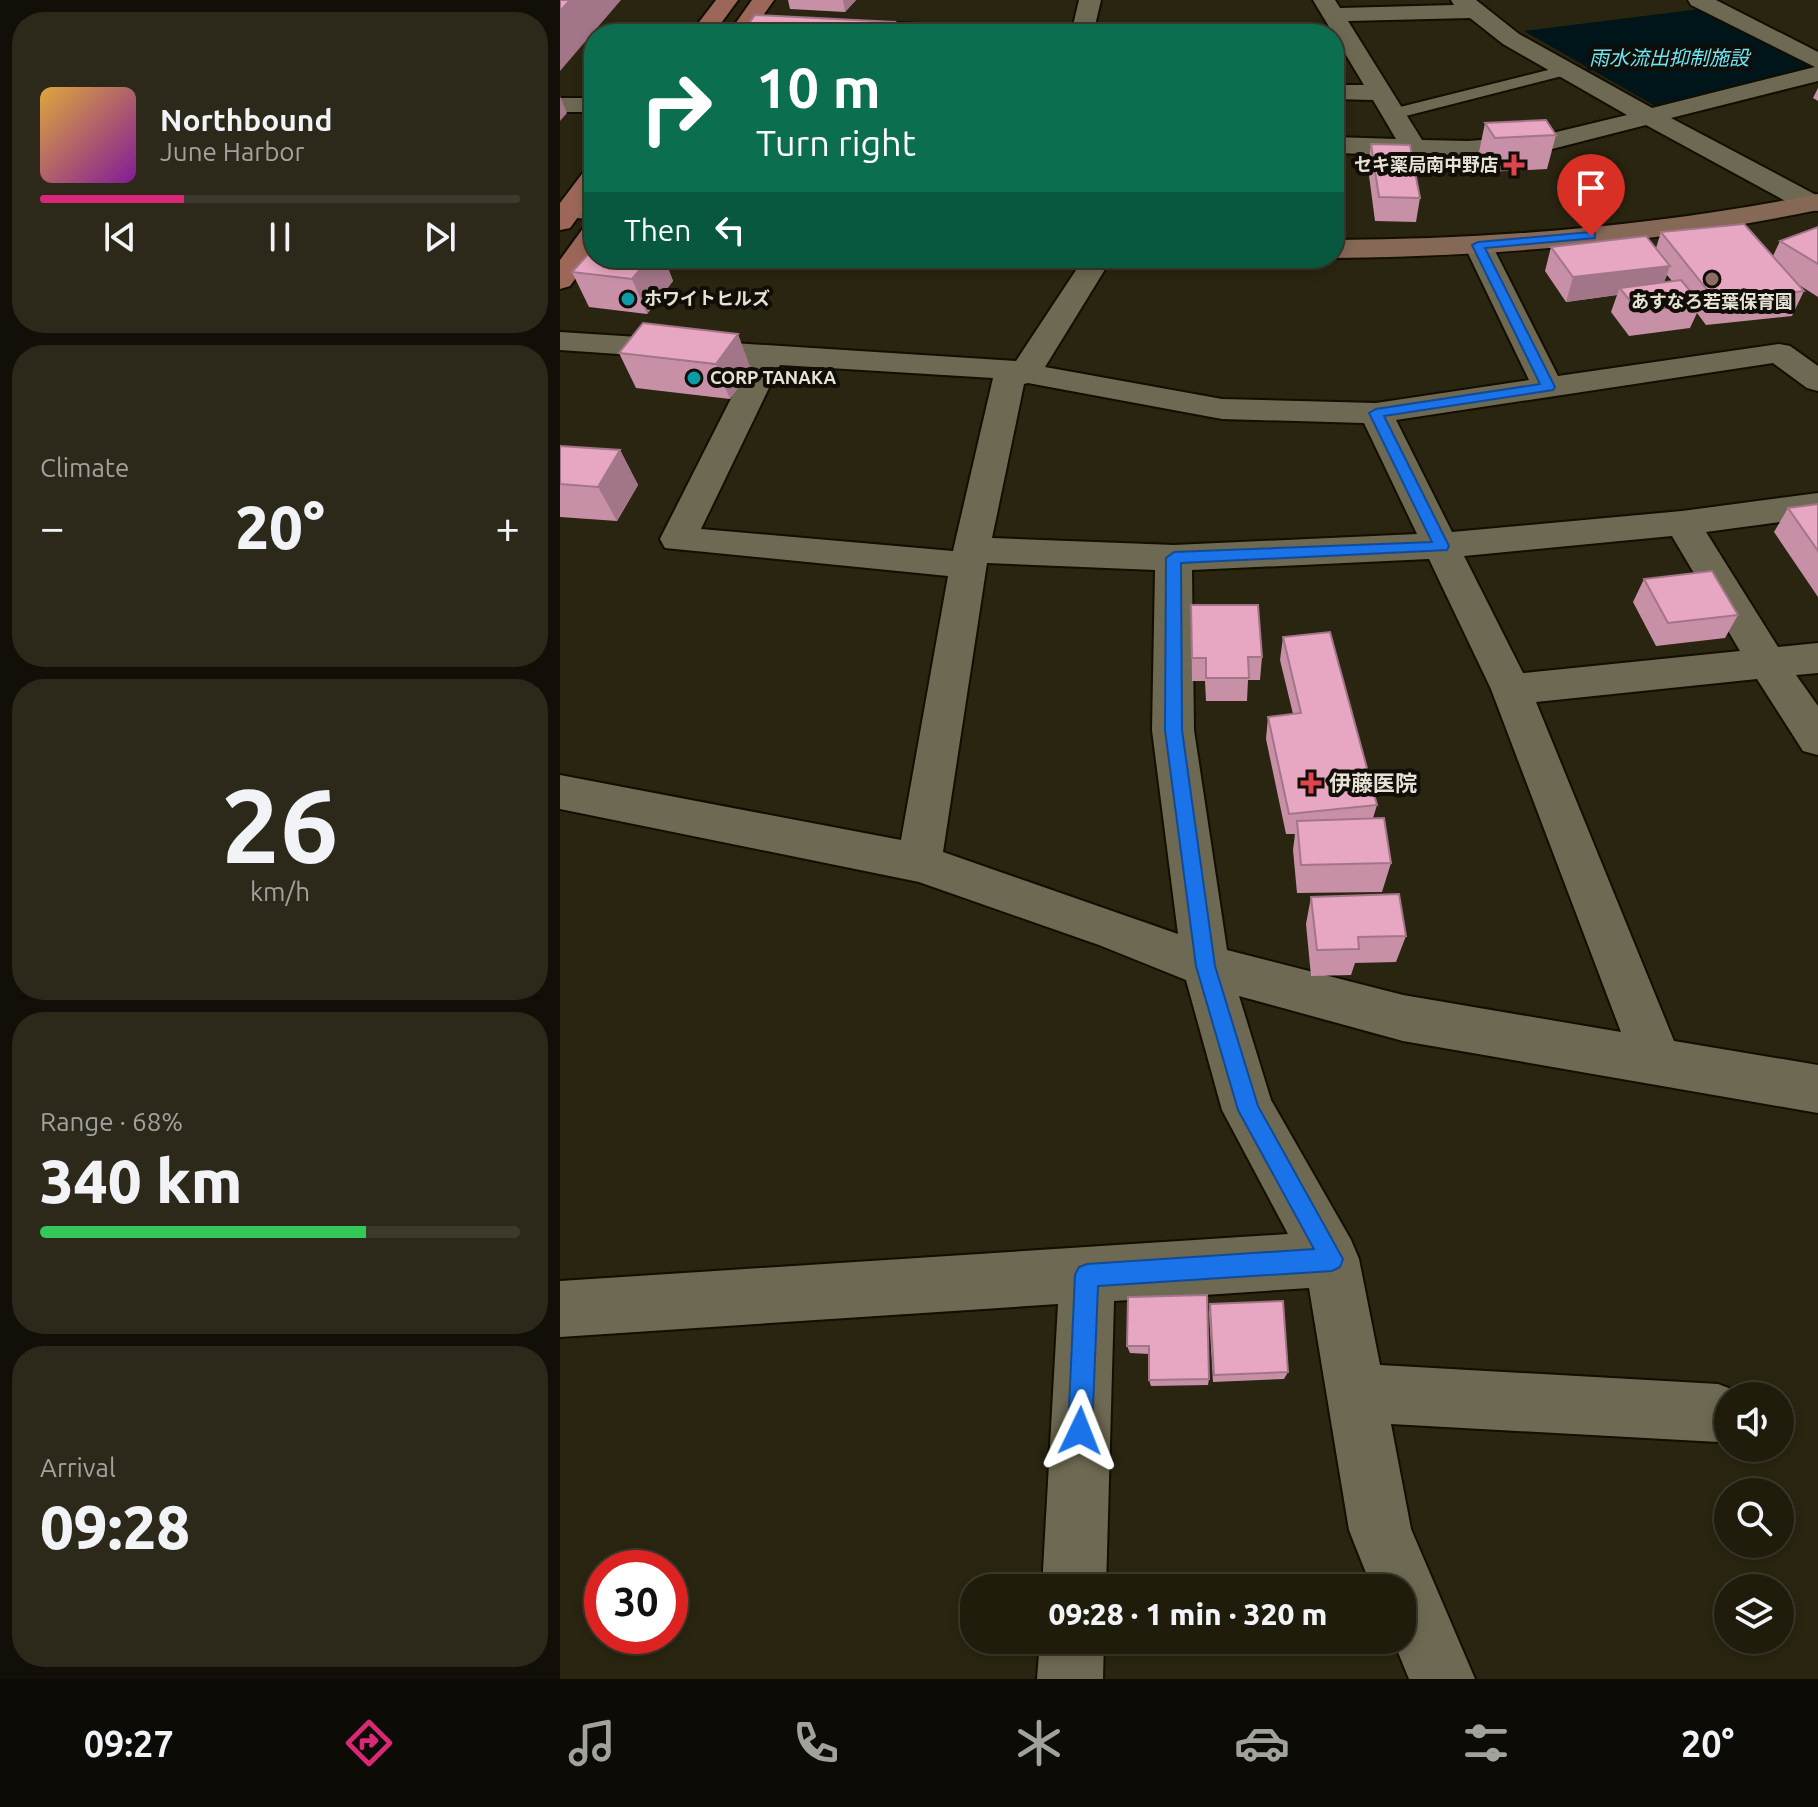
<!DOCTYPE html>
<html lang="en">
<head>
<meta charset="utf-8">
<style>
  :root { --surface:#1f1c0c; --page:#2c291a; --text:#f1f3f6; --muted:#a1a19d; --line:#3c3a2d; --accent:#db2777 }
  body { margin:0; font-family:Ubuntu,"Noto Sans JP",sans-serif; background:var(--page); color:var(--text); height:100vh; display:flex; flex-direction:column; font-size:30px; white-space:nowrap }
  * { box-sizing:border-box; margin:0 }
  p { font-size:26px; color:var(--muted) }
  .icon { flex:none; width:44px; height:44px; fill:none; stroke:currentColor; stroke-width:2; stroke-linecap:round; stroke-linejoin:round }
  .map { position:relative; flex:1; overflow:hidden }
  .side { display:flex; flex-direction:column; gap:12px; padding:12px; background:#110f07; width:560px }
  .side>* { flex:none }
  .banner { position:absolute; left:24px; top:24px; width:760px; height:244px; border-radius:32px; box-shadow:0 4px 12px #0003,0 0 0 2px var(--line); background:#0b6e4f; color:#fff; overflow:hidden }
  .tools { position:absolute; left:1154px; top:1382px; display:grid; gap:16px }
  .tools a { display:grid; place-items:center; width:80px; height:80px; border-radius:50%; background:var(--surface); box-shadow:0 4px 12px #0003,0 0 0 2px var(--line); font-size:40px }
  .speed { position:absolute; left:24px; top:1550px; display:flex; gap:16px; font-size:40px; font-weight:700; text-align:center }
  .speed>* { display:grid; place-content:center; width:104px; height:104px; border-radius:50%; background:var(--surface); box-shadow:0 4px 12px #0003,0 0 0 2px var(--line); line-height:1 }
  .speed .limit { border:12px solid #d22; background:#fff; color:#111 }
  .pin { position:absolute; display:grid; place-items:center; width:68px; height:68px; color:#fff; margin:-82px -34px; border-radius:50% 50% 50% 0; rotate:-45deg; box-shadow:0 0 8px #0007 }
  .pin .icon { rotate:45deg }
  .me { position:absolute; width:88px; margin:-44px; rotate:2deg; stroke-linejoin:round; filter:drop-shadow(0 0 6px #0008) }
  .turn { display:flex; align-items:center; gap:28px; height:168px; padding:0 40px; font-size:36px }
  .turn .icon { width:104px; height:104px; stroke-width:2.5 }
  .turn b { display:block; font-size:56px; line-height:68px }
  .then { display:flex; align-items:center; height:76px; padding:0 40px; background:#0003; gap:16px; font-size:30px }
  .big { font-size:60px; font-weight:800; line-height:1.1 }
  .side .widget { flex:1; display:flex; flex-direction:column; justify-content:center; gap:12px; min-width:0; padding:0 28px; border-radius:32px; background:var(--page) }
  .side .dial { align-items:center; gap:0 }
  .dial b { font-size:104px; line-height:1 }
  .song { display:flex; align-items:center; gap:24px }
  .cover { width:96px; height:96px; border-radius:12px; background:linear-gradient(135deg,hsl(40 70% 55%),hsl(290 70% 35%)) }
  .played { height:8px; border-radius:4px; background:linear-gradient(90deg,var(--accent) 30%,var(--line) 30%) }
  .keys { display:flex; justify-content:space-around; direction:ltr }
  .heat { display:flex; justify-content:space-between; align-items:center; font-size:44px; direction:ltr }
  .charge { height:12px; border-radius:6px; background:linear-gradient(90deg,#34c759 68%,var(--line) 0) }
  .trip { position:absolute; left:400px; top:1574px; width:456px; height:80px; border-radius:32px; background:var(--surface); box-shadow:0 4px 12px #0003,0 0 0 2px var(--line); font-weight:800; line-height:80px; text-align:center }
  .tab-bar { display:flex; height:128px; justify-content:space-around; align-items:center; background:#0c0b05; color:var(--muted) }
  .tab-bar .icon { width:56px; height:56px }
  .tab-bar .selected { color:var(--accent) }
  .tab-bar b { font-size:36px; color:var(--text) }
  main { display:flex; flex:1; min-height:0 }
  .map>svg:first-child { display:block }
</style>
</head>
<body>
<main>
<section class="side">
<div class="widget">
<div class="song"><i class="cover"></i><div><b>Northbound</b><p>June Harbor</p></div></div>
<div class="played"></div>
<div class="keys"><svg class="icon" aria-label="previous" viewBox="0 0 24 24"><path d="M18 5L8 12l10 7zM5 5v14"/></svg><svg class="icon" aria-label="pause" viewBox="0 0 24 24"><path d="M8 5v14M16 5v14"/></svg><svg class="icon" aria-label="next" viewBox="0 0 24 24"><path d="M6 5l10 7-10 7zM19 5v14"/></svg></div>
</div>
<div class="widget"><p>Climate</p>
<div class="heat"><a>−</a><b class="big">20°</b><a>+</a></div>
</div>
<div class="widget dial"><b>26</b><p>km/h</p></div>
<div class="widget"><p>Range · 68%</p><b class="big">340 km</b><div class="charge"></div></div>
<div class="widget"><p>Arrival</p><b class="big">09:28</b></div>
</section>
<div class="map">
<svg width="1258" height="1679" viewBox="0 0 1258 1679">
  <rect width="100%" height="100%" fill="#292510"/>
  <path fill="#001519" d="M1140,9L1253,67L1097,107L964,31Z"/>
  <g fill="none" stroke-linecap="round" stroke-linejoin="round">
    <defs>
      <path id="lane" d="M1004,66L1012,71L1010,74L834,119L825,114L828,110Z"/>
      <g id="street">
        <path d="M519,0H541L533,34H511Z"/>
        <path d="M753,0H775L780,8L894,5L891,0H916L959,34L1092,108L1255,67L1131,5L1128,0H1156L1258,52V81L1111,118L1258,196V211L1242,210L1086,125L984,151L908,157L774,153V137L836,139L813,100L774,99V85H804ZM910,18L943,44L1067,115L984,135L908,141L862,140L788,21Z"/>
        <path d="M277,20L420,27L428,29L431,34L269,32L266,27L269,22Z"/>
        <rect x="0" y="98" width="34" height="14"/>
        <path d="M918,236L928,239L932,245L998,376L1219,344L1230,346L1258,366V391L1247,388L1213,363L836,420L892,532L1122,511L1258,493V517L1146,532L1218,647L1258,643V673L1236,675L1258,706V755L1243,751L1197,679L976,702L1114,1041L1258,1065V1113L843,1041L679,996L711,1100L791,1240L799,1259L820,1365L1158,1384L1179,1392L1180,1396H1168V1438L1158,1442L831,1424L851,1529L915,1679H849L833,1640H842V1588H812L789,1530L749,1288L554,1301L546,1588H482L498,1304L0,1337V1281L728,1234L662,1110L626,980L539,945L359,882L0,809V775L341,840L388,576L105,548L100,539L189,363L0,350V332L456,361L524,258H552L485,367L662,399L816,403L969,380L904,245L908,239ZM220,365L433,378L393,551L141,529ZM468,383L662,419L804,423L857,534L614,545L432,538L464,384ZM1112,536L1180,651L963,673L904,556ZM869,559L931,689L1061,1032L843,995L667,950L634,730L632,570ZM427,563L595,570L592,730L618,934L383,852Z"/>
        <path d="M480,1640H544L543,1679H477Z"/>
      </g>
      <g id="secondary">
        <path d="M1258,194V210C1098,243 937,256 774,258V240C937,239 1098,226 1258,194Z"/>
        <path d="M9,202L34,204V220L0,216V204Z"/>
      </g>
      <g id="primary">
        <path d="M156,0H178L153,34H130Z"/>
        <path d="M192,0H214L190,34H168Z"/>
        <path d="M34,168V195L10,228L0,230V203L25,170Z"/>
        <path d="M34,225V253L10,286L0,289V260L24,227Z"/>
      </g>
    </defs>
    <use href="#lane" stroke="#120e00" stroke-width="4"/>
    <use href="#street" stroke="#120e00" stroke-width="4"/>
    <use href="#secondary" stroke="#120e00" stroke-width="4"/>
    <use href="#primary" stroke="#120e00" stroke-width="4"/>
    <use href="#lane" fill="#6e6952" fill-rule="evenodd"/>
    <use href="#street" fill="#6e6952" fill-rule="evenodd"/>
    <use href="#secondary" fill="#856856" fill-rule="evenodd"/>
    <use href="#primary" fill="#9c6759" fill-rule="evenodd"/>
  </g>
  <g fill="#c790a7" fill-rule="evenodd">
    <path d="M228,0H296L285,12L230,9Z"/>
    <path d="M1258,88V101L1253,98Z"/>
    <path d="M925,123L996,135L987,169L927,172L918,157Z"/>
    <path d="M811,144L860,198L856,222L815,221L808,168Z"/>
    <path d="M1258,227V297L1236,283L1244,291L1232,316L1146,325L1137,313L1130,328L1069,336L1051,312L1057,295L1006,302L985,271L991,247L1096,248L1101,232L1213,256L1220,241ZM1107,275L1112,281L1104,282Z"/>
    <path d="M34,258H116L108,268L113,281L87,314L29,307L12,272Z"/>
    <path d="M59,353L191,369L170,399L76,388Z"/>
    <path d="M0,446L60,450L78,485L57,521L0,517Z"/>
    <path d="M1258,504V597L1214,532L1228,508Z"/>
    <path d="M1084,579L1178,615L1165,638L1096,646L1073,602Z"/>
    <path d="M631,605L702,657L700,680H688L687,701H646L645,681H632Z"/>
    <path d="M723,637L817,805L813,818L831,863L822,892L737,893L733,850L735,834H726L706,739L708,717L733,714L720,660Z"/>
    <path d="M751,897L846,936L836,962L795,963L791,975L751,976L746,924Z"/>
    <path d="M568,1297L649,1379L648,1385L591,1386L589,1380V1354L570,1353L567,1346Z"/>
    <path d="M650,1304L728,1372L724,1379L653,1382L649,1313Z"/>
  </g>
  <g fill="#a27588">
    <path d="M10,0H61L0,71V11Z"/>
    <path d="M283,0H296L285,12Z"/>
    <path d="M335,22L338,34H328Z"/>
    <path d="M0,96L7,113L0,121Z"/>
    <path d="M90,258H116L108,268L113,281L87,314L72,279Z"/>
    <path d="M1110,266L1101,290L1060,288L1057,295L1006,302L1013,277Z"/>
    <path d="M178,334L191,369L170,399L156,364Z"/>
    <path d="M60,450L78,485L57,521L38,487Z"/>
  </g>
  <g fill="#e7a7c2" stroke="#a27588" stroke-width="2">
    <path d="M0,0H10L0,11Z"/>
    <path d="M195,15L335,22L328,34H181Z"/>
    <path d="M986,120L996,135L935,138L925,123Z"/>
    <path d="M811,144L850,145L860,198L819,197Z"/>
    <path d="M1184,224L1244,291L1156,301L1101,232Z"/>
    <path d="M1258,227V264L1220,241Z"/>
    <path d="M1086,236L1110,266L1013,277L991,247Z"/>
    <path d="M32,250L34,251V258H90L72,279L12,272Z"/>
    <path d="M1121,280L1141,304L1078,311L1060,288Z"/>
    <path d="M83,323L178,334L156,364L59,353Z"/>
    <path d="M0,446L60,450L38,487L0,484Z"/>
    <path d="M1258,504V551L1228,508Z"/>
    <path d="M1152,571L1178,615L1108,623L1084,579Z"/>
    <path d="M631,605H698L702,657H688L689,678H646V658H632Z"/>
    <path d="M770,632L817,805L729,814L708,717L741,713L723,637Z"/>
    <path d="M824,818L831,863L741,865L737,821Z"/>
    <path d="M839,894L846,936L798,937L799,949L757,950L751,897Z"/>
    <path d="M647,1295L649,1379L589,1380V1346H567L568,1297Z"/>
    <path d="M723,1301L728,1372L654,1375L650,1304Z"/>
  </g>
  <path fill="#1a73e8" stroke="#114b97" stroke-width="2" d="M1031,232L1035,233V238L925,248L995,387L993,390L824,416L889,546L887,550L621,563L622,730L655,966L698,1106L783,1259L780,1267L772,1271L538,1286L532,1431L529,1440L520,1444L512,1440L508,1431L515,1275L519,1267L527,1264L754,1249L678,1110L636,966L605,730L606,558L614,552L872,542L809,413L816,409L980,384L912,245L918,242Z"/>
  <g fill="#e0444e" stroke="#100e06" stroke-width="3">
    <path d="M950 153h8v8h8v8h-8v8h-8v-8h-8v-8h8z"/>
    <path d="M747 771h8v8h8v8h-8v8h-8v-8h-8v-8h8z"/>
  </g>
  <circle fill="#8d6e63" stroke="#100e06" stroke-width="3" cx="1152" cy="279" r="8"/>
  <g fill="#0f9aa8" stroke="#100e06" stroke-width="3">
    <circle cx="68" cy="299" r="8"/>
    <circle cx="134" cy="378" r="8"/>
  </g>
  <g text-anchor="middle" stroke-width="8" stroke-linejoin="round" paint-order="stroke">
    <g font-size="18" font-weight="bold" fill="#e6e3d6" stroke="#100e06" text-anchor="start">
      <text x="938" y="171" text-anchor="end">セキ薬局南中野店</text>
      <text x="84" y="305">ホワイトヒルズ</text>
      <text x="1152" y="308" text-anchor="middle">あすなろ若葉保育園</text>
      <text x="150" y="384">CORP TANAKA</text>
    </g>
    <g font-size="20" font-style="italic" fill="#6be7f8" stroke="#100e06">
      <text x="1109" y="65">雨水流出抑制施設</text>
    </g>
    <g font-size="22" font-weight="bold" fill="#e6e3d6" stroke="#100e06" text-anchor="start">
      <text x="769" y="791">伊藤医院</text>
    </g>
  </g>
</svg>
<div class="tools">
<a><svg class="icon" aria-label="sound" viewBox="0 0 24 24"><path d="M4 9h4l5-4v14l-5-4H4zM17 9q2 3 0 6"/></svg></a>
<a><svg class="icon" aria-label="search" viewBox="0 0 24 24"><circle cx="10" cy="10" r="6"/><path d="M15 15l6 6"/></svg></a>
<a><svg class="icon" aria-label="layers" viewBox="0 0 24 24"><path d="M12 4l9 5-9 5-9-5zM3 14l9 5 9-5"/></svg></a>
</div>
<div class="speed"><div class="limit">30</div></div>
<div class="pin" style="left:1031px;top:236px;background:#d93025"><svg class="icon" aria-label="arrive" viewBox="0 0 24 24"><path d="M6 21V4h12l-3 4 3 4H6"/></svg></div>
<svg class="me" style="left:520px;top:1431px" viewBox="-20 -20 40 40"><path d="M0-17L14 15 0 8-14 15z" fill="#1a73e8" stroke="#fff" stroke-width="4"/></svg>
<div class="trip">09:28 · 1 min · 320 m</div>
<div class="banner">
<div class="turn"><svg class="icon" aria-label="right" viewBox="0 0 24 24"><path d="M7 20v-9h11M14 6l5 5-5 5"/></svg><div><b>10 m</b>Turn right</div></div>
<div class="then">Then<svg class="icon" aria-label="left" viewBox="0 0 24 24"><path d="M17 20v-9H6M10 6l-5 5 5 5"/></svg></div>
</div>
</div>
</main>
<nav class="tab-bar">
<b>09:27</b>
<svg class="icon selected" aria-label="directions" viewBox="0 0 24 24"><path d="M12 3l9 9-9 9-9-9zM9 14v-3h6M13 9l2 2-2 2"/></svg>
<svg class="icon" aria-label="music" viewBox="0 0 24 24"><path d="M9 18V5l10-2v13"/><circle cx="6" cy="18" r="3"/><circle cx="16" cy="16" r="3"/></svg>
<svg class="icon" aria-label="phone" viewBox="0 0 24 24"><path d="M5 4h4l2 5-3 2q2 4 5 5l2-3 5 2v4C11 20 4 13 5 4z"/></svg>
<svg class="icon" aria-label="climate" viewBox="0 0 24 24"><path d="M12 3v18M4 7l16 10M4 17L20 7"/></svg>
<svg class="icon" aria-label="car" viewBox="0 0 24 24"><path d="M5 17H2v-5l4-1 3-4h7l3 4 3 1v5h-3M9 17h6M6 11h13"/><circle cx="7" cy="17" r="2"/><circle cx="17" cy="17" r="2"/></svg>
<svg class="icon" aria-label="filters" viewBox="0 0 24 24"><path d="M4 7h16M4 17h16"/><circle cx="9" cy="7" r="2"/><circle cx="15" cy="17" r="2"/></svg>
<b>20°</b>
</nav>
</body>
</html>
